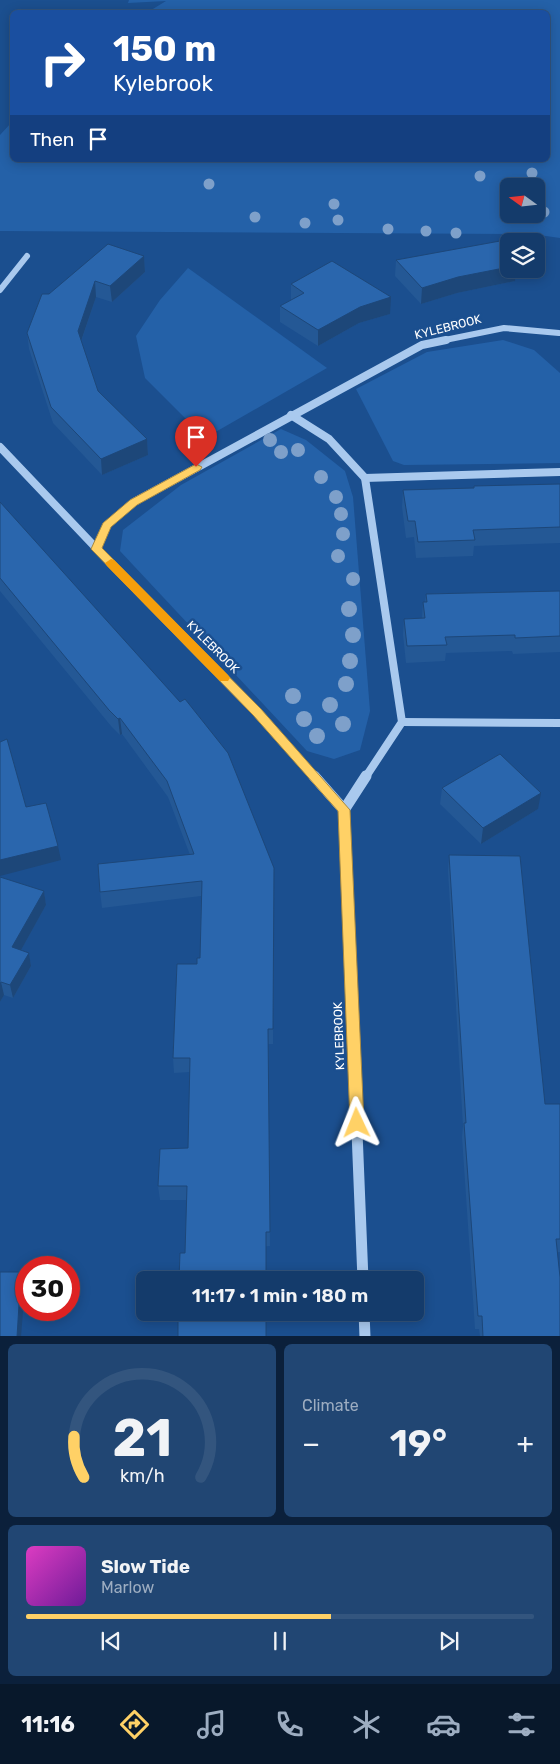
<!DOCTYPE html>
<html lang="en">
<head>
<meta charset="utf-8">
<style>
  :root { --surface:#143b6b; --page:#214673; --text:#f1f3f6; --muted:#9dadc1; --line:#33557e; --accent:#ffd166 }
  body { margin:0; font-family:Rubik,sans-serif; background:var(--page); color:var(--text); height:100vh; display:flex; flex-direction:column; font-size:19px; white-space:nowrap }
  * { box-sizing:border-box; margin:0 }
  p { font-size:16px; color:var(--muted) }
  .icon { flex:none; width:28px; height:28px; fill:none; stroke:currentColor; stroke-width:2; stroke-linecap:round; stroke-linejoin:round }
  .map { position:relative; height:1336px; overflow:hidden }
  .drawer { display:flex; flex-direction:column; gap:8px; padding:8px; background:#0b203b; flex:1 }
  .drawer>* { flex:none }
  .hud { position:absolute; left:10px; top:10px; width:540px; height:152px; border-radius:8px; box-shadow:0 2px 12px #0003,0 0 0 1px var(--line); background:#1a4fa0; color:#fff; overflow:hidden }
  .needle { width:32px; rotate:285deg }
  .tools { position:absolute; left:500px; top:178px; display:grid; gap:10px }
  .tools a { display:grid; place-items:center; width:45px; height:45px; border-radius:8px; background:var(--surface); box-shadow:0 2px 12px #0003,0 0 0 1px var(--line); font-size:25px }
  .speed { position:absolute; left:15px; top:1256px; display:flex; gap:10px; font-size:25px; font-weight:700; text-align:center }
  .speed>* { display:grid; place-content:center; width:65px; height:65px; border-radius:50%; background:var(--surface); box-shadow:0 2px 12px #0003,0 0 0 1px var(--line); line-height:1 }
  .speed .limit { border:8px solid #d22; background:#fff; color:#111 }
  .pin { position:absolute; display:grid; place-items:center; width:42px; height:42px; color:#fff; margin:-51px -21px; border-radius:50% 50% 50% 0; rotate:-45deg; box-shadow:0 0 5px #0007 }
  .pin .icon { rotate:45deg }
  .me { position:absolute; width:55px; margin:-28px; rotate:358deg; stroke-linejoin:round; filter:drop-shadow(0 0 4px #0008) }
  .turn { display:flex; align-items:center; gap:18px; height:105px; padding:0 20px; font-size:22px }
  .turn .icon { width:65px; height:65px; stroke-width:2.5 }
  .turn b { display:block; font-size:35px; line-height:42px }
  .then { display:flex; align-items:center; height:48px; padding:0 20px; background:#0003; gap:10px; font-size:19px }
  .big { font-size:38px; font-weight:600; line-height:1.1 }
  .drawer .card { flex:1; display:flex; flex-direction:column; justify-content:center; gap:8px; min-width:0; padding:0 18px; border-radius:8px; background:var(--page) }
  .drawer .dial { align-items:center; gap:0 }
  .dial svg { height:130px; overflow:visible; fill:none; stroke:var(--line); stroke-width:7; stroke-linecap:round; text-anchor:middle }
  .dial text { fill:var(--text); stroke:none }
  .song { display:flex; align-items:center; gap:15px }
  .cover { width:60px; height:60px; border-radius:8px; background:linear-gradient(135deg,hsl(310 70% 55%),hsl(280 70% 35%)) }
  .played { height:5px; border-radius:2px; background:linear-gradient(90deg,var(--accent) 60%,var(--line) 60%) }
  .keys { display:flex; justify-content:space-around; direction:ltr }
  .heat { display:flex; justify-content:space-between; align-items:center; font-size:28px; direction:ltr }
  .drawer .tiles { flex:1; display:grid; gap:8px; grid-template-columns:1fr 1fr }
  .card:last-child { grid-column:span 2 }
  .trip { position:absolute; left:136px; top:1271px; width:288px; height:50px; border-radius:8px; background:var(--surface); box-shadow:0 2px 12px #0003,0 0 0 1px var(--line); font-weight:600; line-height:50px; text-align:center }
  .menu { display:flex; height:80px; justify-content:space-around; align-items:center; background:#08182b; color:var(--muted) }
  .menu .icon { width:35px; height:35px }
  .menu .active { color:var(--accent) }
  .menu b { font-size:22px; color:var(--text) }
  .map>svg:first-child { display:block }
</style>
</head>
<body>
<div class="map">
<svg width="560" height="1337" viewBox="0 0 560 1337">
  <rect width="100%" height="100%" fill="#1b4f8f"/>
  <g fill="#2461a8" fill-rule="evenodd">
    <path d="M129,0H560V238L532,234L0,231V135L12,122V160H548V12H148L166,1L128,3ZM509,186H536V214H509Z"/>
    <path d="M188,268L327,368L205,438L145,378L136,336L160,300Z"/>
    <path d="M503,340L534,350L560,373V463L404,465L393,461L356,389L427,352Z"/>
    <path d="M281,429L306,440L345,471L353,497L370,711L360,750L334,759L307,751L120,551L123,530L181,485Z"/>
  </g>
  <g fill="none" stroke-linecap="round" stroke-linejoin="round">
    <g stroke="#a9c9ee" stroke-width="6">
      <path d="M0,290L27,256"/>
      <path d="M440,341L504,328L559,333"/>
    </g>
    <g stroke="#a9c9ee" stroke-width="8">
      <path d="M291,415L329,439L365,478L402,722L365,778"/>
      <path d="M0,447L97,549"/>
      <path d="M365,478L560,472"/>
      <path d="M402,722L560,723"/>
      <path d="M315,778L257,712L97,549L107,525L134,502L422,345L446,340"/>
    </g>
    <g stroke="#a9c9ee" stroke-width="11">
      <path d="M314,776L344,810L363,1280"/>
      <path d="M344,810L366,776"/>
      <path d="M364,1312L365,1337"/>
    </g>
  </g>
  <g fill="#7ea0ca">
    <circle cx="532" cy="173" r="5.5"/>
    <circle cx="480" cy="176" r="5.5"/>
    <circle cx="209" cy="184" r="5.5"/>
    <circle cx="334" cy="204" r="5.5"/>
    <circle cx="544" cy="212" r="5.5"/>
    <circle cx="255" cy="217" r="5.5"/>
    <circle cx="338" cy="220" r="5.5"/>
    <circle cx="305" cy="223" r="5.5"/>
    <circle cx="388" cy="229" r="5.5"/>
    <circle cx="426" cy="231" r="5.5"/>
    <circle cx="456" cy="233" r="5.5"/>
    <circle cx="270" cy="440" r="7"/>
    <circle cx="298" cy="450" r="7"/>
    <circle cx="281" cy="452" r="7"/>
    <circle cx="321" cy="477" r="7"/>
    <circle cx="336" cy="497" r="7"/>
    <circle cx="341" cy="514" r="7"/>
    <circle cx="343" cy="534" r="7"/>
    <circle cx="338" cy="556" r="7"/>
    <circle cx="353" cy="579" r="7"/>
    <circle cx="349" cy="609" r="8"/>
    <circle cx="353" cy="635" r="8"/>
    <circle cx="350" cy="661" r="8"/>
    <circle cx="346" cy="684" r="8"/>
    <circle cx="293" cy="696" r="8"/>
    <circle cx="330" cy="705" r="8"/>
    <circle cx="304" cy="719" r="8"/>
    <circle cx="343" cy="724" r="8"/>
    <circle cx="317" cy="736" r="8"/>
  </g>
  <g fill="#245895">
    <path d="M144,256L145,272L112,302L96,297L81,342L98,391L147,439L148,455L102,475L53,423L29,349L27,333L49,294Z"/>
    <path d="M396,260L517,269L515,281L457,293L421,304L395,276Z"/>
    <path d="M291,284L390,314L359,323L318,346L280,322V306L291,300Z"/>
    <path d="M560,484V543L474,546L473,556L416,558L414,537L406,538L402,507L403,490L473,488L474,486Z"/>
    <path d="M0,502L274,868L273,1044H268L270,1246L185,1253L187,1200H160L158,1186L188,1148L190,1072L174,1073L173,1058L197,964L200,958L201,896L102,908L100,892L190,855L168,797L122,734L120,735L111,726L0,591Z"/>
    <path d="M560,591V652L513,654L512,651L446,653L445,661L406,663L403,635L404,619L422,618L423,602H425L426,594Z"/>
    <path d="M442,788L538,809L481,844L440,804Z"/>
    <path d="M449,855L545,1104H560V1252H557L560,1337H480L479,1329H475L462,1137L463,1126L448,871Z"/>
    <path d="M0,877L44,891L46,905L21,950L29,953L31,966L13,998L4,995L0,1002Z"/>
  </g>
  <g fill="#1d4779">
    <path d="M144,256L145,272L112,302L110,286Z"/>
    <path d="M509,267V269H517L515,281L457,293L421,304L422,288L458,277Z"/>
    <path d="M95,281L96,297L79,347L78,331Z"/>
    <path d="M391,297L390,314L359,323L318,346V330L360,307Z"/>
    <path d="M147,439L148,455L102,475L101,459Z"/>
    <path d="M120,718L122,734L120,735L118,719Z"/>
    <path d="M541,793L538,809L481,844L483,828Z"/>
    <path d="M58,846L61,860L0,876V860Z"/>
    <path d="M44,891L46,905L15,961L12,947Z"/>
    <path d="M29,953L31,966L13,998L10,985Z"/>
    <path d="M1,982L4,995L0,1002V984Z"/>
    <path d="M21,1272L25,1285L21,1337H17Z"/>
  </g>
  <g fill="#2a66ad" stroke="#1d4779">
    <path d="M500,241L509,254V267L458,277L422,288L396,260Z"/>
    <path d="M108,244L144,256L110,286L95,281L78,331L98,391L147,439L101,459L51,407L27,333L42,294H49Z"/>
    <path d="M332,261L391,297L360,307L318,330L280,306L304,293L291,284Z"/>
    <path d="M560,484V527L473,530L475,540L418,542L415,521H408L403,490L474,488V486Z"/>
    <path d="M0,502L180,702L185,699L228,753L274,868L273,1029H268L270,1232H266V1280H179L180,1253H185L187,1186H158L160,1149L188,1148L190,1058H173L177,964H197V958H200L202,881L100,892L98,864L194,854L167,781L120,718L118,719L109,710L0,578Z"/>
    <path d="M560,591V636L515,638V635L445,637L447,645L407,646L404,619L425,618L423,602H427L426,594Z"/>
    <path d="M7,739L26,807L46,803L58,846L0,860V742Z"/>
    <path d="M500,754L541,793L483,828L442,788Z"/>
    <path d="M449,855L520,856L545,1104H560V1239H556L560,1277V1337H483L482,1316H478L464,1123H466Z"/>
    <path d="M0,877L44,891L12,947L29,953L10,985L1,982L0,984Z"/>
    <path d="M0,1272H21L17,1337H0Z"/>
    <rect x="178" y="1312" width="88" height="25"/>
  </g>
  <path fill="#ffd166" stroke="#a68842" d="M196,464L202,467L200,470L137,505L111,527L102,548L261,709L350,810L364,1123L362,1128L357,1130L352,1128L350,1123L338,811L253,715L91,549L103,523L130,500Z"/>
  <path fill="#f59e0b" d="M111,559L114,560L228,675L230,678L228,681H220L107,566L105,563Z"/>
  <g text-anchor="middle" stroke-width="5" stroke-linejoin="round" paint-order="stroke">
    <g font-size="12" fill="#fff" stroke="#1b4f8f">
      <text transform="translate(448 327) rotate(-14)" y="4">KYLEBROOK</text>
      <text transform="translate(213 647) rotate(45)" y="4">KYLEBROOK</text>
      <text transform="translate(339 1036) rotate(-92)" y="4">KYLEBROOK</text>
    </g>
  </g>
</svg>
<div class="tools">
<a><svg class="needle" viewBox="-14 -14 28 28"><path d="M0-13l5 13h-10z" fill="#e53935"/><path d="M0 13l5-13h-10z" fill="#9dadc1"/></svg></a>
<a><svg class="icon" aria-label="layers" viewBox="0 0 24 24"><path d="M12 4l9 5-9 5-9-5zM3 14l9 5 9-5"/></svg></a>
</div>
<div class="speed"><div class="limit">30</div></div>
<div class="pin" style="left:196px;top:467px;background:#d93025"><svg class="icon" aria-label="arrive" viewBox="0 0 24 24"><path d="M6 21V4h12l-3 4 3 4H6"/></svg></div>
<svg class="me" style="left:357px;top:1123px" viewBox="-20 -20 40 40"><path d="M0-17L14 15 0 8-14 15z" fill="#ffd166" stroke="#fff" stroke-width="4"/></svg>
<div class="trip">11:17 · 1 min · 180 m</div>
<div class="hud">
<div class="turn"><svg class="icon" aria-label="right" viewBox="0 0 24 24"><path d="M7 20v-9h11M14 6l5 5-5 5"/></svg><div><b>150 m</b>Kylebrook</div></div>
<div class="then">Then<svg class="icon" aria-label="arrive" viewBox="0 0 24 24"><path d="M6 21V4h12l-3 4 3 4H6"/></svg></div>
</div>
</div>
<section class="drawer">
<div class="tiles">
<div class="card dial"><svg viewBox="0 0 100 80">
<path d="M14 69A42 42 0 1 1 86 69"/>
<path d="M14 69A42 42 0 0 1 8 44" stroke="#ffd166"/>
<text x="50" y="56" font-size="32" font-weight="700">21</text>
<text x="50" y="72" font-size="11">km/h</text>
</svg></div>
<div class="card"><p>Climate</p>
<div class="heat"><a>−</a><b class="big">19°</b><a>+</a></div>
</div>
<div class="card">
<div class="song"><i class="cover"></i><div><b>Slow Tide</b><p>Marlow</p></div></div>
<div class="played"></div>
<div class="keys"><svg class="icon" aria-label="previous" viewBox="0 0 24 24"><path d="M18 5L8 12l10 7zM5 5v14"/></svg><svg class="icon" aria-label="pause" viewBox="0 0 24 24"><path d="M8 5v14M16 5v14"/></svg><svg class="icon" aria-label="next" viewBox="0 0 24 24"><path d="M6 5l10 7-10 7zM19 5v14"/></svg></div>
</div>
</div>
</section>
<nav class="menu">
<b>11:16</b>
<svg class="icon active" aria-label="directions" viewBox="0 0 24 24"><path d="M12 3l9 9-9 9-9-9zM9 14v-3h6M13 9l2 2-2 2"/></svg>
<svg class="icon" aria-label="music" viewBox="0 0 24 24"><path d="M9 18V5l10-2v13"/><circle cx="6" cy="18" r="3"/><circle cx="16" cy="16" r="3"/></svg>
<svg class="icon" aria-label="phone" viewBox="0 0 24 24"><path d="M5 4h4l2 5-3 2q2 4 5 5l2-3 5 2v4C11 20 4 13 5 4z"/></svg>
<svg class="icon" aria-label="climate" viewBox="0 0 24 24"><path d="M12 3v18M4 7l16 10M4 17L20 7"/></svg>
<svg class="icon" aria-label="car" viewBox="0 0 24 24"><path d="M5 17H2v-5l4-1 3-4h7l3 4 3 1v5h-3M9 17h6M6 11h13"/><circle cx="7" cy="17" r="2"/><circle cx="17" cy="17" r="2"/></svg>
<svg class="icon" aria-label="filters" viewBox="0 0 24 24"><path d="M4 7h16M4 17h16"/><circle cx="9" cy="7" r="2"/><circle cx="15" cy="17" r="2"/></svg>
</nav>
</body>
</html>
